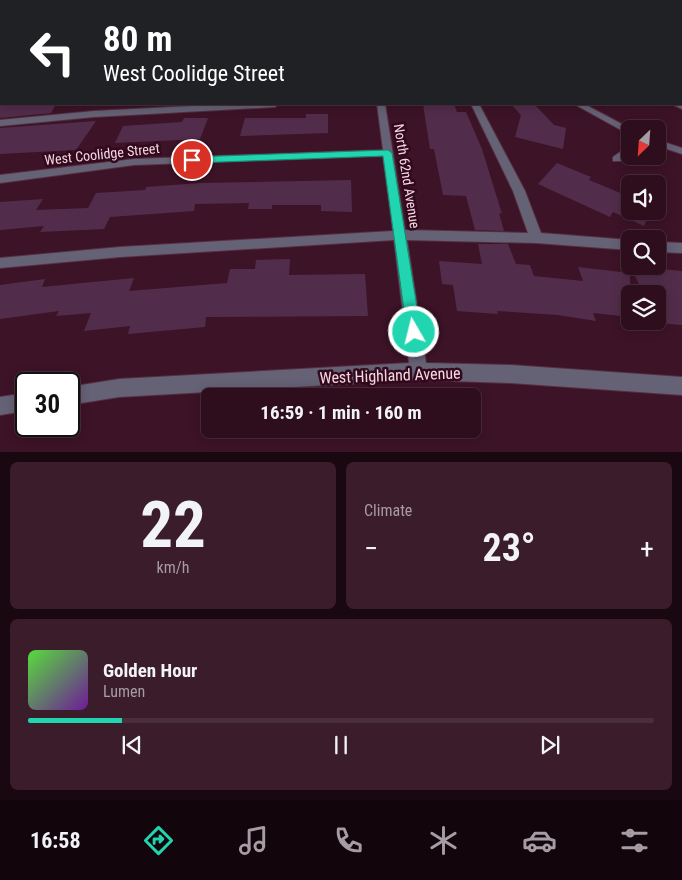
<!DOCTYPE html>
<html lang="en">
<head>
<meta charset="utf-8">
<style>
  :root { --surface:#2e0e1d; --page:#3a1c2a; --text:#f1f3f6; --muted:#a79ca4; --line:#492e3b; --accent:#20d5b0 }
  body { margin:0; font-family:"Roboto Condensed",sans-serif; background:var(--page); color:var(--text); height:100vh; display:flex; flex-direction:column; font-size:19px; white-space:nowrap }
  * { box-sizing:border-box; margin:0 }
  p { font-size:16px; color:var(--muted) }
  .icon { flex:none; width:28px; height:28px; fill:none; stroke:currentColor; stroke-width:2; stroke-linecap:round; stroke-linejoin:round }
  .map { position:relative; height:452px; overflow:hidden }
  .panel { display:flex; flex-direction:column; gap:10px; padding:10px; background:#190810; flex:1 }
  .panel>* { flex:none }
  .top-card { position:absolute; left:0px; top:0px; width:682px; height:105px; box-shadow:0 2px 12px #0003,0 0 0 1px var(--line); background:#202124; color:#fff; overflow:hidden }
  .needle { width:32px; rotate:205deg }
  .controls { position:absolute; left:621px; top:120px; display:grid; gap:10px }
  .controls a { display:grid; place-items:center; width:45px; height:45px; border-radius:8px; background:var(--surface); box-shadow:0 2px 12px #0003,0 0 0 1px var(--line); font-size:25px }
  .speed { position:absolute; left:15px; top:372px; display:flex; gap:10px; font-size:25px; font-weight:700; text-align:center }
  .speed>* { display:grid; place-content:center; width:65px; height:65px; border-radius:50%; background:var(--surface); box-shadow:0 2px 12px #0003,0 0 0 1px var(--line); line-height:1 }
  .speed .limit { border:2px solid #111; border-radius:8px; background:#fff; color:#111 }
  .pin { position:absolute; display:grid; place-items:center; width:42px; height:42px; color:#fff; margin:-21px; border:2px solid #fff; border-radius:50%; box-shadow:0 1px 5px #0007 }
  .me { position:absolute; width:55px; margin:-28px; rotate:352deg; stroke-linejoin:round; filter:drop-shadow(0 0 4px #0008) }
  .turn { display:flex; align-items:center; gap:18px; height:105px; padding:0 20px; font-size:22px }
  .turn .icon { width:65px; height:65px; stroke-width:2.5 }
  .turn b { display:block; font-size:35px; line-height:42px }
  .big { font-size:38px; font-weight:700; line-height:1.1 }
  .panel .card { flex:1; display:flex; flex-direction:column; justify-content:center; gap:8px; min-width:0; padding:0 18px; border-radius:8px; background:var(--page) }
  .panel .dial { align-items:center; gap:0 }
  .dial b { font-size:65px; line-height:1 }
  .song { display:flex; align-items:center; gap:15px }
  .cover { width:60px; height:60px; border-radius:8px; background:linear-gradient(135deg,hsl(110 70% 55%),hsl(280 70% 35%)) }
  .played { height:5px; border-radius:2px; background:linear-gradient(90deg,var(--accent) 15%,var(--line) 15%) }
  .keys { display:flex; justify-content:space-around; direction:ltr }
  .heat { display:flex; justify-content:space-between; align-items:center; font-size:28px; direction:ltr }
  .panel .tiles { flex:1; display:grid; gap:10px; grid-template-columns:1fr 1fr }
  .card:last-child { grid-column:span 2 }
  .trip { position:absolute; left:201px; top:388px; width:280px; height:50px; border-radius:8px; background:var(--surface); box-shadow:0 2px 12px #0003,0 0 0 1px var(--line); font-weight:700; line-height:50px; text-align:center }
  .menu { display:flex; height:80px; justify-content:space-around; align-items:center; background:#12060c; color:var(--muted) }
  .menu .icon { width:35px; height:35px }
  .menu .selected { color:var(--accent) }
  .menu b { font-size:22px; color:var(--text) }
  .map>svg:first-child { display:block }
</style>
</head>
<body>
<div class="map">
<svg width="682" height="453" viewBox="0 0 682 453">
  <rect width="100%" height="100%" fill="#3d1327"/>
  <g fill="#522d4b">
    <path d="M0,104H56L51,113L0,118Z"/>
    <path d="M423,104H454L457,112H466L482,149L502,214L499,213L504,231L475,230L466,196L443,195L434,149H430Z"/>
    <path d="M511,104H534L554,125L566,128L563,149L515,137L521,115Z"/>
    <path d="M306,114H328V133L240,136L245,118H306Z"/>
    <path d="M184,118H208L200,139L115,143L123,126L182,122Z"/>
    <path d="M96,121L76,150L0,154V128Z"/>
    <path d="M557,163L591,177L589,180L630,197V211H651L644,226L613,212L610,217L538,184Z"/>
    <path d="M351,180L352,212L321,211V205H272V209H248L249,203L195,204L194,211L110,217L104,229L40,232L44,226L0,230V202L43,199L36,210L88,208L96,193L145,190L146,187L200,183Z"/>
    <path d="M478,244H508L516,264L530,265L534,276L583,281L578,267L630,273V317L593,313L596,321L558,315L497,311L498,314L457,311L453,285L442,284L439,261L482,264Z"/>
    <path d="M290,259L289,275L365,274L368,316L206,317L205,327L128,334L130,326L84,331L91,313L56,316L59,311L0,319V285L45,279L42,287L134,278L129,291L227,283L230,269H255L256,260Z"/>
    <path d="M630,266L682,271V325L658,323V294H644Z"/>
  </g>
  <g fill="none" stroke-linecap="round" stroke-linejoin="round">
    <defs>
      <g id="minor">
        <path d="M279,0H292L293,1H281Z"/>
        <rect x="0" y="51" width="1" height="4"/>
        <rect x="681" y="57" width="1" height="4"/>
        <rect x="0" y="81" width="1" height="4"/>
        <path d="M682,103V109L672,104H681Z"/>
        <path d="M232,104H279L275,107L94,117L0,126V120L94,111Z"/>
        <path d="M377,104H385L405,230L528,233L513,191L471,104H479L525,191L541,233L630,240V250L536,243L407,240L426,363L511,365L682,377V395L511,383L419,380L119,397L69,405V387L119,379L409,363L394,240L120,257L0,268V258L120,247L393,231L383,156L134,165L0,183V175L134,159L383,150Z"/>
        <path d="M574,104H584L631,129L630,135Z"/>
        <path d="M658,140L682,148V154L658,146Z"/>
        <path d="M630,145V153L621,161H613V157Z"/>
        <path d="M658,242L682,243V253L658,252Z"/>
        <path d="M26,393V411L0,415V397Z"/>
      </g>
    </defs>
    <use href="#minor" stroke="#572f41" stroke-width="2"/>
    <use href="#minor" fill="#656276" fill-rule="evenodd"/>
  </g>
  <path fill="#20d5b0" stroke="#158a72" d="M388,150L392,153L421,332L419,337L414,339L409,337L407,332L383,156L192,163L188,160L192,157Z"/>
  <g text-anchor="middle" stroke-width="5" stroke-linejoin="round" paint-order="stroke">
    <g font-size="14" fill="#f5d8e2" stroke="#32091d">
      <text transform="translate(102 154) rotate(-6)" y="5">West Coolidge Street</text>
      <text transform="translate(407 176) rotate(81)" y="5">North 62nd Avenue</text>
    </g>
    <g font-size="16" fill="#f5d8e2" stroke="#32091d">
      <text transform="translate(390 375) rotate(-2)" y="6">West Highland Avenue</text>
    </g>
  </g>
</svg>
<div class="controls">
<a><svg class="needle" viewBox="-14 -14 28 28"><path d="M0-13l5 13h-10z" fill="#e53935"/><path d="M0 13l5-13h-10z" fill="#a79ca4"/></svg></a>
<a><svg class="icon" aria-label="sound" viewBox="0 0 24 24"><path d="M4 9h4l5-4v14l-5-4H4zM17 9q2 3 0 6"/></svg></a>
<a><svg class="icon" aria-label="search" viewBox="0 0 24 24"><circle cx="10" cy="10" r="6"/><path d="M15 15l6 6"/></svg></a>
<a><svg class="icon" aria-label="layers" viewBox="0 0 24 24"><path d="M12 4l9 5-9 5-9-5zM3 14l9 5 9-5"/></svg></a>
</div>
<div class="speed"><div class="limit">30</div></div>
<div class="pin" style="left:192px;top:160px;background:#d93025"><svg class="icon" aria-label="arrive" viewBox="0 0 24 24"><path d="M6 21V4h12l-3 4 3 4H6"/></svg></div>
<svg class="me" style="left:414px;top:332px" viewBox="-20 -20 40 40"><circle r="17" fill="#20d5b0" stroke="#fff" stroke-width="3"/><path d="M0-11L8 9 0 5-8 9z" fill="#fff"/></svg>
<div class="trip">16:59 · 1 min · 160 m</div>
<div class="top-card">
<div class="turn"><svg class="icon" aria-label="left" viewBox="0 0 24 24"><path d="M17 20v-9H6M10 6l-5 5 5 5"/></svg><div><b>80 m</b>West Coolidge Street</div></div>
</div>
</div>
<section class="panel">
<div class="tiles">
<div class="card dial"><b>22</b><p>km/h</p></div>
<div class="card"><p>Climate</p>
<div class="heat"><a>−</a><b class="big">23°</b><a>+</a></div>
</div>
<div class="card">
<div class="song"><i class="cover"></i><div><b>Golden Hour</b><p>Lumen</p></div></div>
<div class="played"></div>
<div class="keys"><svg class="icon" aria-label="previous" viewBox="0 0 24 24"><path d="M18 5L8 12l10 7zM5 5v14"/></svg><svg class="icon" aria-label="pause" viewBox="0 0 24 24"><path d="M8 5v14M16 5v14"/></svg><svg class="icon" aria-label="next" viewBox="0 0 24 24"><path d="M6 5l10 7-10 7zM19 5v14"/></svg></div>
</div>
</div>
</section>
<nav class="menu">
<b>16:58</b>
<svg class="icon selected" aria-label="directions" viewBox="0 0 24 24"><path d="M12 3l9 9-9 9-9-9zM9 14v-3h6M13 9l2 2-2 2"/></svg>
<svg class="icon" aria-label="music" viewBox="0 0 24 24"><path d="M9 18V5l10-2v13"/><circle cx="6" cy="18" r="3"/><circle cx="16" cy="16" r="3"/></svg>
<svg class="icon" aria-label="phone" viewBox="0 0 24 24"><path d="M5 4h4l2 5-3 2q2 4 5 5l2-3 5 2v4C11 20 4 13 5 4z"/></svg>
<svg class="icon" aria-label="climate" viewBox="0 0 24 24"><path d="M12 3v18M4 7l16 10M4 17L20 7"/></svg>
<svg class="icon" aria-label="car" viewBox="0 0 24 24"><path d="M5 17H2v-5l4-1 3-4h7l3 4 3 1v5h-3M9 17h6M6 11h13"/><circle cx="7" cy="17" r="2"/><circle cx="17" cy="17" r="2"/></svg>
<svg class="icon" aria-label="filters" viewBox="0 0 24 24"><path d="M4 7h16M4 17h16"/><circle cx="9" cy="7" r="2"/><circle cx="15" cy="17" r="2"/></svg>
</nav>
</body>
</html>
